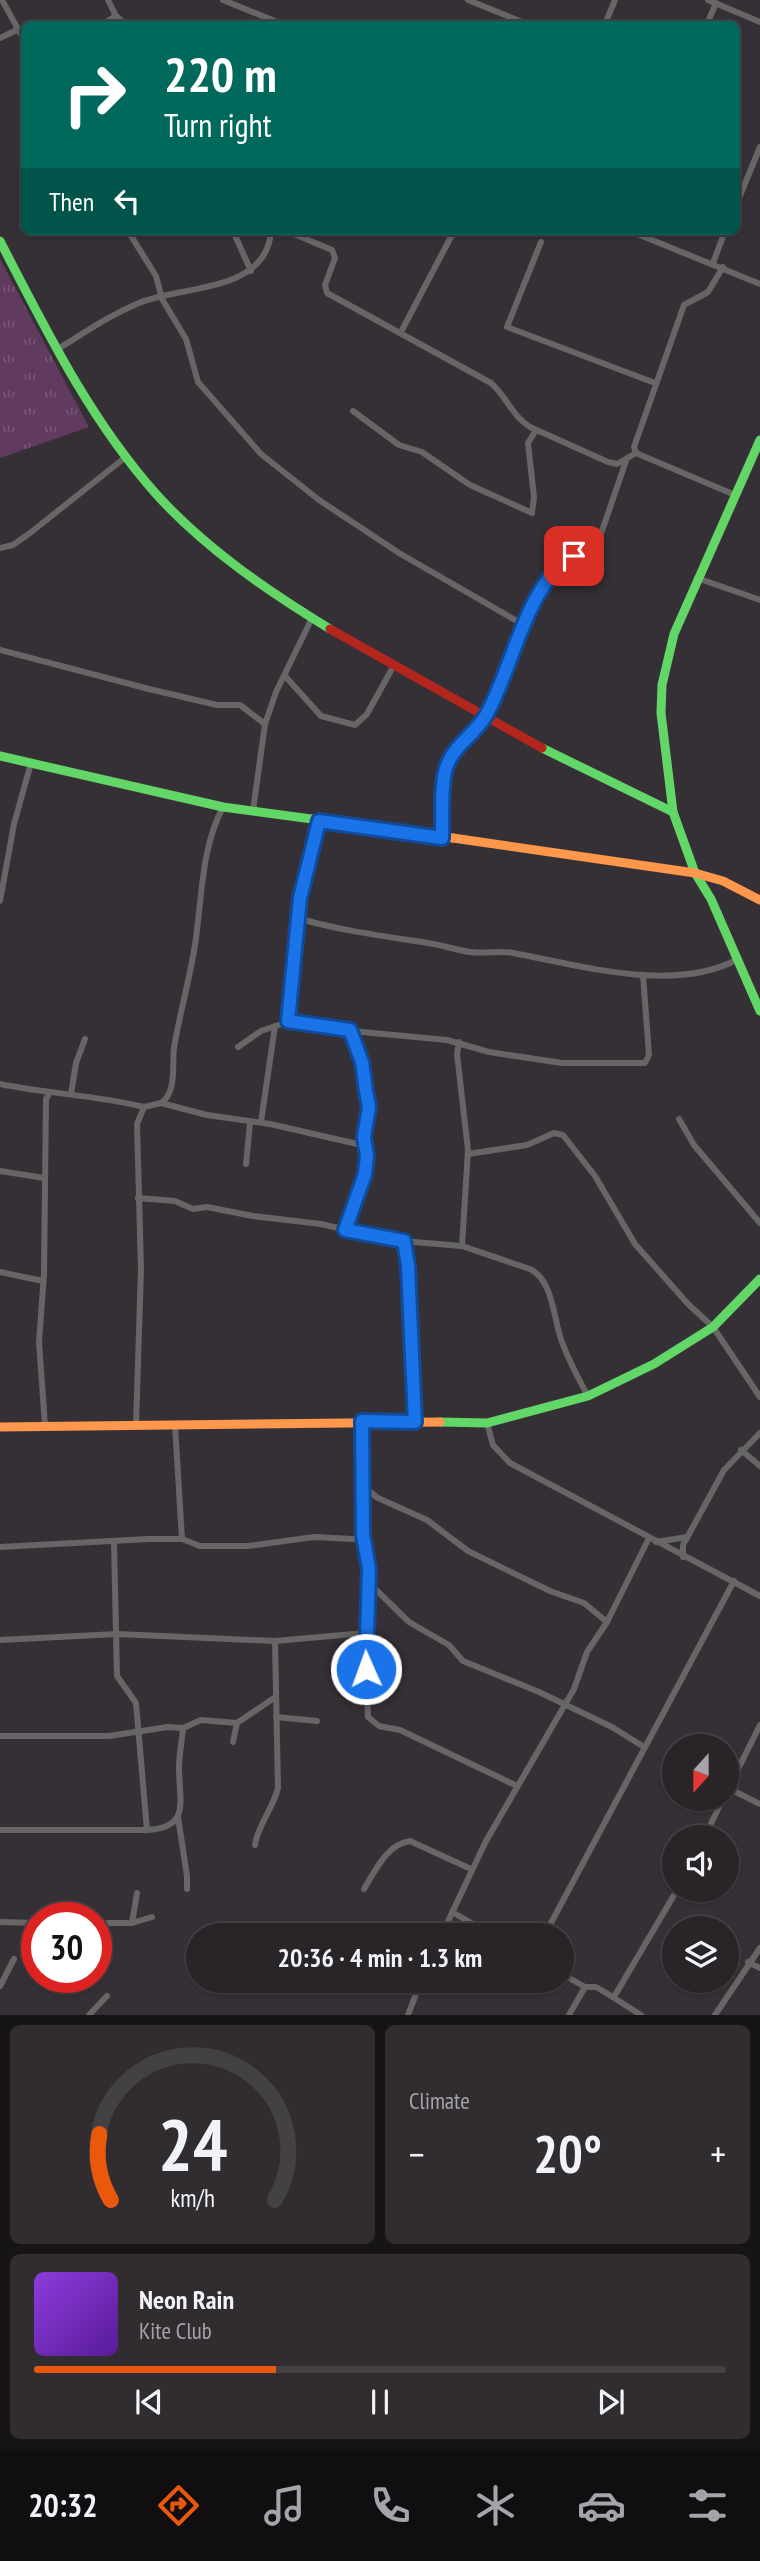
<!DOCTYPE html>
<html lang="en">
<head>
<meta charset="utf-8">
<style>
  :root { --surface:#282428; --page:#302c30; --text:#f1f3f6; --muted:#a5a4a8; --line:#444145; --accent:#ea580c }
  body { margin:0; font-family:"PT Sans Narrow",sans-serif; background:var(--page); color:var(--text); height:100vh; display:flex; flex-direction:column; font-size:26px; white-space:nowrap }
  * { box-sizing:border-box; margin:0 }
  p { font-size:23px; color:var(--muted) }
  .icon { flex:none; width:38px; height:38px; fill:none; stroke:currentColor; stroke-width:2; stroke-linecap:round; stroke-linejoin:round }
  .map { position:relative; height:2015px; overflow:hidden }
  .side { display:flex; flex-direction:column; gap:10px; padding:10px; background:#161416; flex:1 }
  .side>* { flex:none }
  .guide { position:absolute; left:21px; top:21px; width:719px; height:214px; border-radius:10px; box-shadow:0 2px 5px #0004,0 0 0 2px var(--line); background:#00695c; color:#fff; overflow:hidden }
  .needle { width:46px; rotate:201deg }
  .tools { position:absolute; left:662px; top:1734px; display:grid; gap:14px }
  .tools a { display:grid; place-items:center; width:77px; height:77px; border-radius:50%; background:var(--surface); box-shadow:0 2px 5px #0004,0 0 0 2px var(--line); font-size:35px }
  .speed { position:absolute; left:21px; top:1902px; display:flex; gap:14px; font-size:35px; font-weight:700; text-align:center }
  .speed>* { display:grid; place-content:center; width:91px; height:91px; border-radius:50%; background:var(--surface); box-shadow:0 2px 5px #0004,0 0 0 2px var(--line); line-height:1 }
  .speed .limit { border:10px solid #d22; background:#fff; color:#111 }
  .pin { position:absolute; display:grid; place-items:center; width:60px; height:60px; color:#fff; margin:-30px; border-radius:14px; box-shadow:0 4px 10px #0006 }
  .me { position:absolute; width:77px; margin:-38px; rotate:358deg; stroke-linejoin:round; filter:drop-shadow(0 0 5px #0008) }
  .turn { display:flex; align-items:center; gap:24px; height:147px; padding:0 28px; font-size:32px }
  .turn .icon { width:91px; height:91px; stroke-width:2.5 }
  .turn b { display:block; font-size:49px; line-height:60px }
  .then { display:flex; align-items:center; height:66px; padding:0 28px; background:#0003; gap:14px; font-size:26px }
  .big { font-size:52px; font-weight:700; line-height:1.1 }
  .side .card { flex:1; display:flex; flex-direction:column; justify-content:center; gap:10px; min-width:0; padding:0 24px; border-radius:10px; background:var(--page) }
  .side .dial { align-items:center; gap:0 }
  .dial svg { height:182px; overflow:visible; fill:none; stroke:var(--line); stroke-width:7; stroke-linecap:round; text-anchor:middle }
  .dial text { fill:var(--text); stroke:none }
  .song { display:flex; align-items:center; gap:21px }
  .cover { width:84px; height:84px; border-radius:10px; background:linear-gradient(135deg,hsl(270 70% 55%),hsl(270 70% 35%)) }
  .played { height:7px; border-radius:4px; background:linear-gradient(90deg,var(--accent) 35%,var(--line) 35%) }
  .keys { display:flex; justify-content:space-around; direction:ltr }
  .heat { display:flex; justify-content:space-between; align-items:center; font-size:38px; direction:ltr }
  .side .tiles { flex:1; display:grid; gap:10px; grid-template-columns:1fr 1fr }
  .card:last-child { grid-column:span 2 }
  .trip { position:absolute; left:186px; top:1923px; width:388px; height:70px; border-radius:35px; background:var(--surface); box-shadow:0 2px 5px #0004,0 0 0 2px var(--line); font-weight:700; line-height:70px; text-align:center }
  .tab-bar { display:flex; height:112px; justify-content:space-around; align-items:center; background:#100e10; color:var(--muted) }
  .tab-bar .icon { width:49px; height:49px }
  .tab-bar .current { color:var(--accent) }
  .tab-bar b { font-size:32px; color:var(--text) }
  .map>svg:first-child { display:block }
</style>
</head>
<body>
<div class="map">
<svg width="760" height="2015" viewBox="0 0 760 2015">
  <defs>
    <pattern id="grass-tufts" width="24" height="20" patternUnits="userSpaceOnUse" patternTransform="scale(1.75)"><rect width="24" height="20" fill="#603a5f"/><path d="M3 7l-1-3M5 7V3M7 7l1-3M15 17l-1-3M17 17v-4M19 17l1-3" fill="none" stroke="#765575"/></pattern>
  </defs>
  <rect width="100%" height="100%" fill="#353035"/>
  <path fill="url(#grass-tufts)" d="M0,259L89,427L0,458Z"/>
  <g fill="none" stroke-linecap="round" stroke-linejoin="round">
    <g stroke="#676566" stroke-width="6">
      <path d="M2,0L24,40"/>
      <path d="M108,0L116,16"/>
      <path d="M223,0L282,24"/>
      <path d="M468,0L527,24"/>
      <path d="M708,0L760,22"/>
      <path d="M102,24L116,16L125,24"/>
      <path d="M605,24L615,0"/>
      <path d="M707,24L716,3"/>
      <path d="M0,38L19,29"/>
      <path d="M737,203L760,147"/>
      <path d="M128,231L156,276L162,299L186,339L198,382L261,454L319,500L399,553L522,624"/>
      <path d="M233,231L251,271"/>
      <path d="M287,231L332,250L335,258L325,285L327,293L491,383C507,397 512,416 530,427L608,462L617,464L636,453"/>
      <path d="M630,231L760,284"/>
      <path d="M541,242L507,327L655,383"/>
      <path d="M713,263L725,231"/>
      <path d="M401,332L454,231"/>
      <path d="M58,349C84,333 110,315 139,303C182,285 267,293 271,231"/>
      <path d="M353,411L399,445L422,452L470,485L532,513L534,497L528,443L536,430"/>
      <path d="M636,453L634,447L684,305L708,292L723,267"/>
      <path d="M636,453L735,495"/>
      <path d="M0,548L13,545L30,533L127,456"/>
      <path d="M697,578L760,600"/>
      <path d="M0,650L149,689L217,705H240L265,724"/>
      <path d="M286,677L321,716L355,725L367,714L393,667"/>
      <path d="M253,811L265,724L276,692L312,618"/>
      <path d="M442,838L446,768L453,752L484,718L519,638L522,624L559,564L574,557H593L626,461"/>
      <path d="M0,901L14,824L31,763"/>
      <path d="M297,918C342,931 383,936 428,943C442,945 456,950 470,952C484,954 499,950 513,953C580,965 674,994 738,959"/>
      <path d="M288,1021L300,898L319,821"/>
      <path d="M459,1042L457,1054L468,1150L462,1246"/>
      <path d="M238,1047L261,1031L290,1021L320,1028L447,1040L489,1052L562,1063H645L649,1055L643,975"/>
      <path d="M0,1084C48,1094 96,1095 144,1107"/>
      <path d="M71,1094L76,1063L85,1039"/>
      <path d="M161,1103L207,1115L270,1124L366,1146"/>
      <path d="M679,1119L694,1145L760,1223"/>
      <path d="M261,1122L275,1026"/>
      <path d="M468,1154L527,1145L554,1133L563,1135L595,1176L635,1244L688,1304L713,1327L760,1397"/>
      <path d="M246,1164L250,1123"/>
      <path d="M0,1171L44,1178"/>
      <path d="M138,1198L175,1201L193,1209L207,1207L253,1216L321,1224L390,1240L462,1246L530,1269C554,1281 553,1319 562,1342C569,1361 578,1378 588,1396"/>
      <path d="M345,1230L365,1174L367,1156L364,1137L369,1107L367,1091L362,1062L350,1030"/>
      <path d="M404,1241C413,1302 410,1362 415,1422"/>
      <path d="M0,1272L43,1281"/>
      <path d="M362,1421L363,1535L369,1569L365,1645L368,1717L379,1726L400,1730L517,1786"/>
      <path d="M487,1423L493,1445L510,1463L760,1596"/>
      <path d="M175,1425L182,1539"/>
      <path d="M45,1426L39,1342L44,1274L46,1099L49,1094"/>
      <path d="M136,1426L141,1269L137,1124L144,1107L161,1103C177,1092 172,1066 174,1048C180,1011 191,975 196,938C202,895 202,846 223,807"/>
      <path d="M741,1450L760,1466"/>
      <path d="M365,1488L378,1498L427,1520L468,1551L550,1591L584,1603L607,1622"/>
      <path d="M656,1542L687,1537"/>
      <path d="M114,1543L117,1676L136,1703L147,1830"/>
      <path d="M0,1547L148,1539H182L200,1546H248L314,1537L353,1539L363,1535"/>
      <path d="M683,1557V1545L724,1470L760,1433"/>
      <path d="M368,1582L409,1622L449,1645L463,1661L539,1692L612,1727L644,1747"/>
      <path d="M0,1640L117,1634L275,1641L365,1633"/>
      <path d="M276,1717L317,1721"/>
      <path d="M0,1736H109L168,1727L183,1728"/>
      <path d="M233,1742L237,1723L274,1698"/>
      <path d="M728,1788L760,1804"/>
      <path d="M726,1793L760,1725"/>
      <path d="M178,1817L187,1876V1889"/>
      <path d="M0,1830H147C191,1828 179,1801 179,1768C179,1755 182,1741 183,1728L201,1720L237,1723"/>
      <path d="M704,1838L723,1799"/>
      <path d="M255,1845C258,1824 273,1809 278,1788L275,1641"/>
      <path d="M364,1889C375,1871 387,1844 410,1841L471,1869"/>
      <path d="M452,1912L494,1936"/>
      <path d="M0,1922L37,1923"/>
      <path d="M96,1923H132L137,1893"/>
      <path d="M132,1923L152,1917"/>
      <path d="M441,1936L486,1841L574,1689L587,1652L607,1622L649,1538"/>
      <path d="M544,1936L734,1581"/>
      <path d="M748,1962L760,1968"/>
      <path d="M562,1974L585,1987H596L603,1991L641,2015"/>
      <path d="M0,1986L14,1959"/>
      <path d="M614,1997L677,1890"/>
      <path d="M89,2015L107,1996"/>
      <path d="M408,2015L421,1981"/>
      <path d="M569,2015L585,1987"/>
      <path d="M715,2015L760,1948"/>
    </g>
    <g stroke="#63d668" stroke-width="9">
      <path d="M0,241C46,330 90,420 157,495C206,549 268,591 330,629"/>
      <path d="M760,440L674,634L662,685L661,713L673,812L695,873L711,899L760,1011"/>
      <path d="M542,748L673,812"/>
      <path d="M0,756L223,807L453,838"/>
      <path d="M440,1422L487,1423L588,1396L654,1364L713,1327L760,1279"/>
    </g>
    <g stroke="#ff974d" stroke-width="9">
      <path d="M453,838L695,873L723,881L760,900"/>
      <path d="M0,1427L440,1422"/>
    </g>
    <path stroke="#b3261e" stroke-width="9" d="M330,629L542,748"/>
  </g>
  <g fill="none" stroke-linecap="round" stroke-linejoin="round">
    <defs>
      <path id="route" d="M366,1669L369,1569L363,1535L362,1421L415,1422L408,1266L404,1241L345,1230L365,1174L367,1156L364,1137L369,1107L366,1091L362,1062L350,1030L288,1021L300,898L319,821L442,838C443,815 440,790 446,768C453,746 473,736 485,717C512,672 526,582 574,556"/>
    </defs>
    <use href="#route" stroke="#114b97" stroke-width="18"/>
    <use href="#route" stroke="#1a73e8" stroke-width="12"/>
  </g>
</svg>
<div class="tools">
<a><svg class="needle" viewBox="-14 -14 28 28"><path d="M0-13l5 13h-10z" fill="#e53935"/><path d="M0 13l5-13h-10z" fill="#a5a4a8"/></svg></a>
<a><svg class="icon" aria-label="sound" viewBox="0 0 24 24"><path d="M4 9h4l5-4v14l-5-4H4zM17 9q2 3 0 6"/></svg></a>
<a><svg class="icon" aria-label="layers" viewBox="0 0 24 24"><path d="M12 4l9 5-9 5-9-5zM3 14l9 5 9-5"/></svg></a>
</div>
<div class="speed"><div class="limit">30</div></div>
<div class="pin" style="left:574px;top:556px;background:#d93025"><svg class="icon" aria-label="arrive" viewBox="0 0 24 24"><path d="M6 21V4h12l-3 4 3 4H6"/></svg></div>
<svg class="me" style="left:366px;top:1669px" viewBox="-20 -20 40 40"><circle r="17" fill="#1a73e8" stroke="#fff" stroke-width="3"/><path d="M0-11L8 9 0 5-8 9z" fill="#fff"/></svg>
<div class="trip">20:36 · 4 min · 1.3 km</div>
<div class="guide">
<div class="turn"><svg class="icon" aria-label="right" viewBox="0 0 24 24"><path d="M7 20v-9h11M14 6l5 5-5 5"/></svg><div><b>220 m</b>Turn right</div></div>
<div class="then">Then<svg class="icon" aria-label="left" viewBox="0 0 24 24"><path d="M17 20v-9H6M10 6l-5 5 5 5"/></svg></div>
</div>
</div>
<section class="side">
<div class="tiles">
<div class="card dial"><svg viewBox="0 0 100 80">
<path d="M14 69A42 42 0 1 1 86 69"/>
<path d="M14 69A42 42 0 0 1 9 40" stroke="#ea580c"/>
<text x="50" y="56" font-size="32" font-weight="700">24</text>
<text x="50" y="72" font-size="11">km/h</text>
</svg></div>
<div class="card"><p>Climate</p>
<div class="heat"><a>−</a><b class="big">20°</b><a>+</a></div>
</div>
<div class="card">
<div class="song"><i class="cover"></i><div><b>Neon Rain</b><p>Kite Club</p></div></div>
<div class="played"></div>
<div class="keys"><svg class="icon" aria-label="previous" viewBox="0 0 24 24"><path d="M18 5L8 12l10 7zM5 5v14"/></svg><svg class="icon" aria-label="pause" viewBox="0 0 24 24"><path d="M8 5v14M16 5v14"/></svg><svg class="icon" aria-label="next" viewBox="0 0 24 24"><path d="M6 5l10 7-10 7zM19 5v14"/></svg></div>
</div>
</div>
</section>
<nav class="tab-bar">
<b>20:32</b>
<svg class="icon current" aria-label="directions" viewBox="0 0 24 24"><path d="M12 3l9 9-9 9-9-9zM9 14v-3h6M13 9l2 2-2 2"/></svg>
<svg class="icon" aria-label="music" viewBox="0 0 24 24"><path d="M9 18V5l10-2v13"/><circle cx="6" cy="18" r="3"/><circle cx="16" cy="16" r="3"/></svg>
<svg class="icon" aria-label="phone" viewBox="0 0 24 24"><path d="M5 4h4l2 5-3 2q2 4 5 5l2-3 5 2v4C11 20 4 13 5 4z"/></svg>
<svg class="icon" aria-label="climate" viewBox="0 0 24 24"><path d="M12 3v18M4 7l16 10M4 17L20 7"/></svg>
<svg class="icon" aria-label="car" viewBox="0 0 24 24"><path d="M5 17H2v-5l4-1 3-4h7l3 4 3 1v5h-3M9 17h6M6 11h13"/><circle cx="7" cy="17" r="2"/><circle cx="17" cy="17" r="2"/></svg>
<svg class="icon" aria-label="filters" viewBox="0 0 24 24"><path d="M4 7h16M4 17h16"/><circle cx="9" cy="7" r="2"/><circle cx="15" cy="17" r="2"/></svg>
</nav>
</body>
</html>
